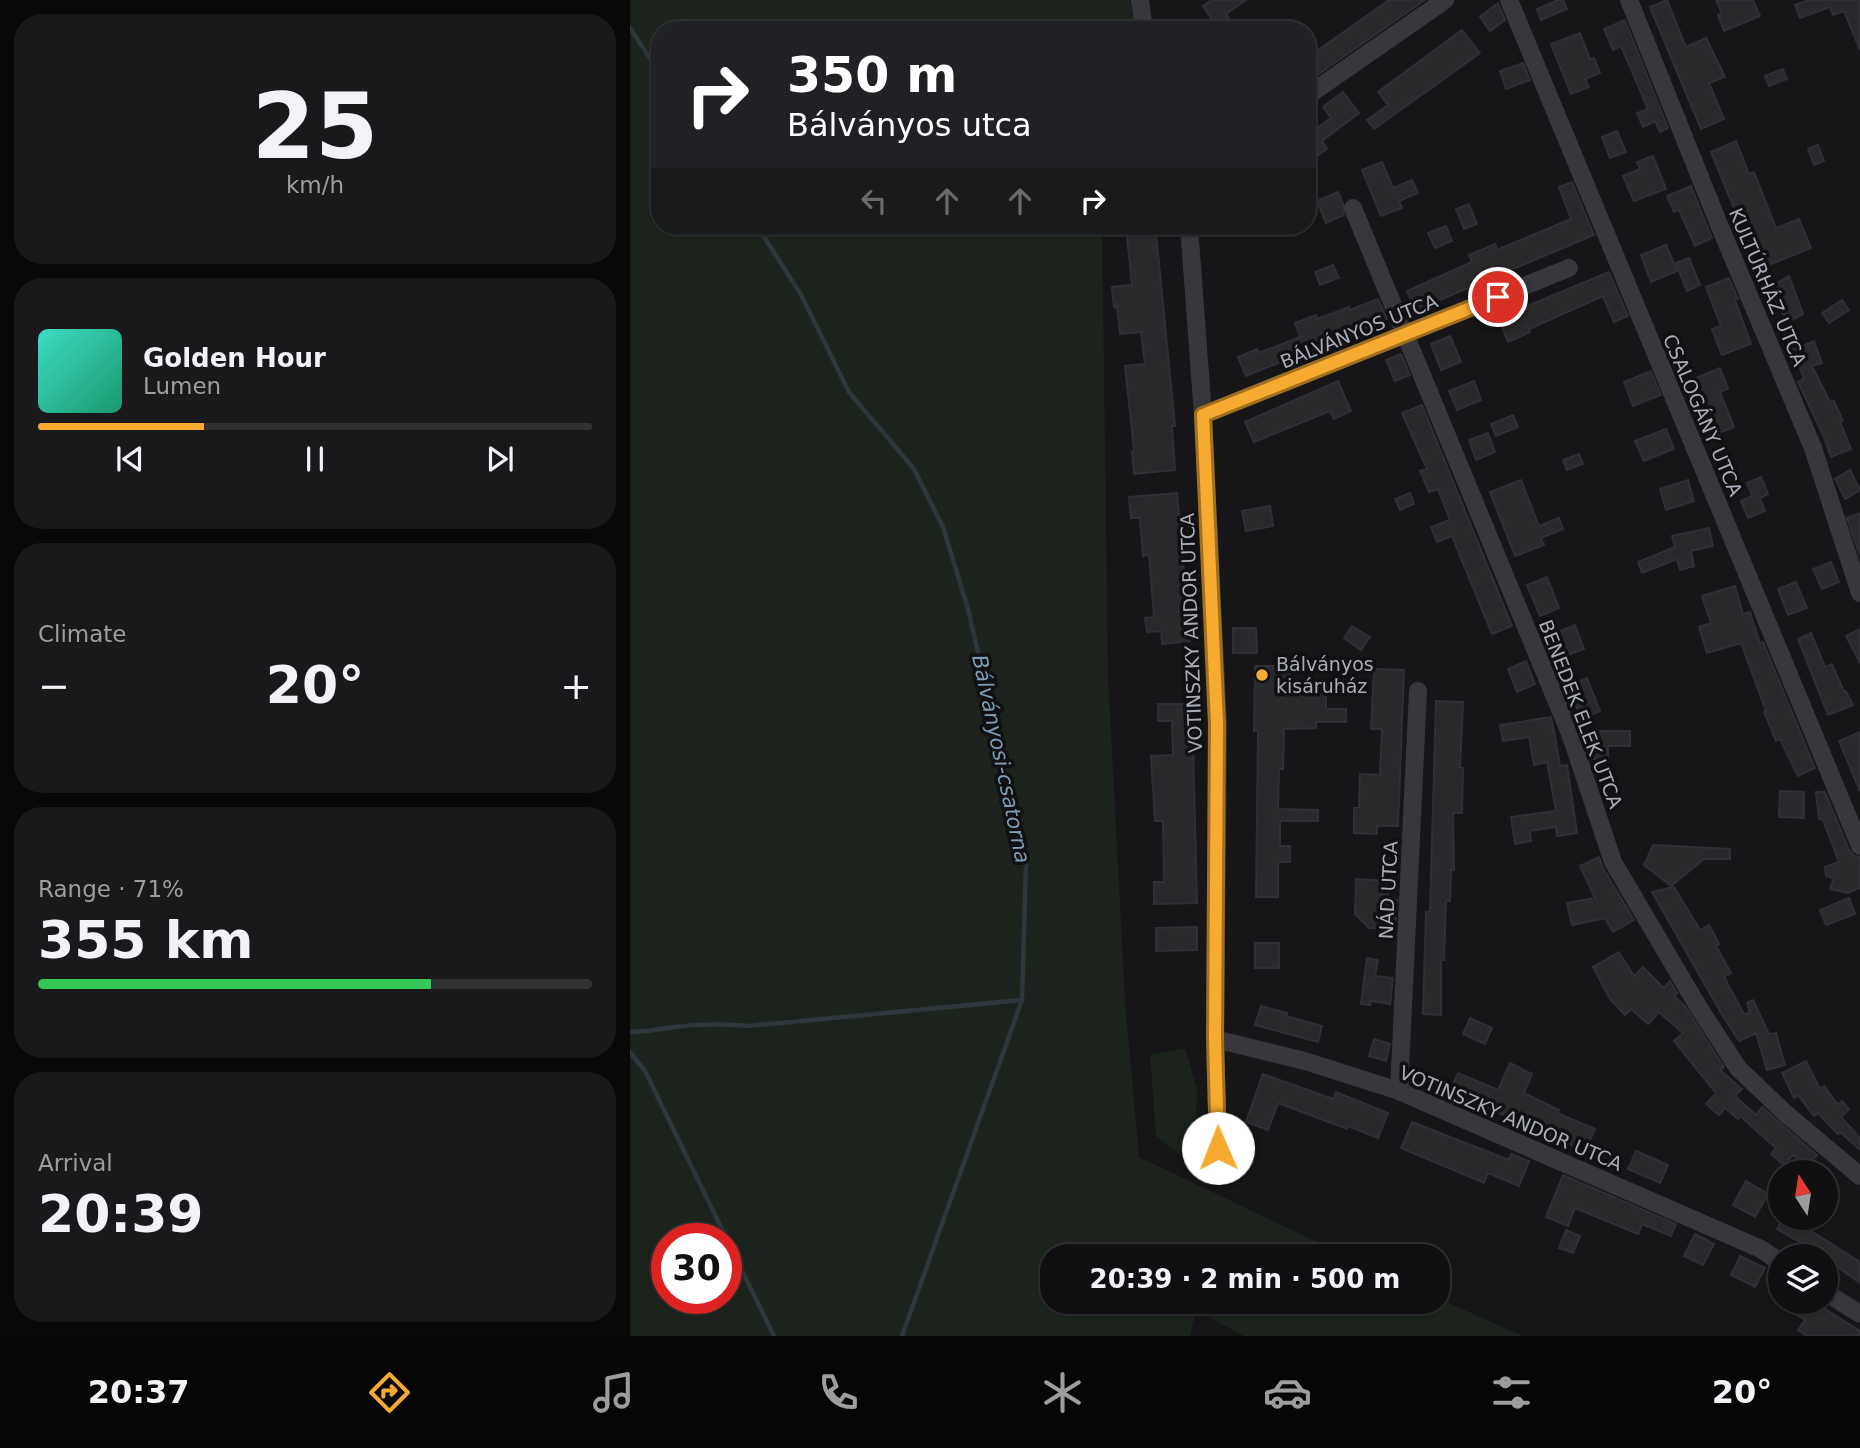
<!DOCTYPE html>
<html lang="en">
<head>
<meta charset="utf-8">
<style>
  :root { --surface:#101012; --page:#19191b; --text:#f1f3f6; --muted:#9c9d9f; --line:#303032; --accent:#f6ab30 }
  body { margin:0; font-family:"DejaVu Sans",sans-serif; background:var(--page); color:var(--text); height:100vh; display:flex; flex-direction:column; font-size:26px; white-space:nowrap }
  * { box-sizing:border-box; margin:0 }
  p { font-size:23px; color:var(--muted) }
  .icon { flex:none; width:38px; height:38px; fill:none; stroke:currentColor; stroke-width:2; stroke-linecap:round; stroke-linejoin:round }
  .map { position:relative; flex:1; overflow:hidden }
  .details { display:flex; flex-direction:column; gap:14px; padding:14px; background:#09090a; width:630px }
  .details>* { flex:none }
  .banner { position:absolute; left:21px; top:21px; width:665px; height:214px; border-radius:28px; box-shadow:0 2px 5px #0004,0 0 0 2px var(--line); background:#202124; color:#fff; overflow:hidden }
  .needle { width:46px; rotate:348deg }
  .fabs { position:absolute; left:1138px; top:1160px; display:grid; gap:14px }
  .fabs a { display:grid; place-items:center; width:70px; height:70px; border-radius:50%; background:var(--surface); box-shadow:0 2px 5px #0004,0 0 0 2px var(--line); font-size:35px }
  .speed { position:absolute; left:21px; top:1223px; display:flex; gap:14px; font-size:35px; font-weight:700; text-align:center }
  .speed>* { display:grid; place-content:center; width:91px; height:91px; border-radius:50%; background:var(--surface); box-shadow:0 2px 5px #0004,0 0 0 2px var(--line); line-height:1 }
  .speed .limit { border:10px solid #d22; background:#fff; color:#111 }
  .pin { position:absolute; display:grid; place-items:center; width:60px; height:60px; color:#fff; margin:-30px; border:4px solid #fff; border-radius:50%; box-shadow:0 2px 7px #0007 }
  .me { position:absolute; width:77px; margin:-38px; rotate:359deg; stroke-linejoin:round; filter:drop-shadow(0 0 5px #0008) }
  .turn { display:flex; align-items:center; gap:24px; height:147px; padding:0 21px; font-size:32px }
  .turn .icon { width:91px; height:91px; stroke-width:2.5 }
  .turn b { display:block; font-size:49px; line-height:60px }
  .lanes { display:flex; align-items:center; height:66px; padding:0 21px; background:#0003; justify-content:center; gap:35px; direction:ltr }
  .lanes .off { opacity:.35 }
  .big { font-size:52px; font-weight:800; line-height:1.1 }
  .details .widget { flex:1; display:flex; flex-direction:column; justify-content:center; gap:10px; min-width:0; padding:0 24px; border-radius:28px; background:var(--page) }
  .details .dial { align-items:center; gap:0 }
  .dial b { font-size:91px; line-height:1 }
  .song { display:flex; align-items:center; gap:21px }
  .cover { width:84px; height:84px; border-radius:10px; background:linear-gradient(135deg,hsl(170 70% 55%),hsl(160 70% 35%)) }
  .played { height:7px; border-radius:4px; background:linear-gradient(90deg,var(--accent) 30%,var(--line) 30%) }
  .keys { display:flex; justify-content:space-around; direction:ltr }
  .heat { display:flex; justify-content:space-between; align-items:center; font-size:38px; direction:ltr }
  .charge { height:10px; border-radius:5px; background:linear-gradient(90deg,#34c759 71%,var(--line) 0) }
  .trip { position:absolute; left:410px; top:1244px; width:410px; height:70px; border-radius:28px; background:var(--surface); box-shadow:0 2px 5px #0004,0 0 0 2px var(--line); font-weight:800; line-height:70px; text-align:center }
  .menu { display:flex; height:112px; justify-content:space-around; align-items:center; background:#060607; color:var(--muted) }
  .menu .icon { width:49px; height:49px }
  .menu .active { color:var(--accent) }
  .menu b { font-size:32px; color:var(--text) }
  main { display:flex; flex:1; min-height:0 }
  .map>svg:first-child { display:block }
</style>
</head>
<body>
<main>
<section class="details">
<div class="widget dial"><b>25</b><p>km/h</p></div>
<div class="widget">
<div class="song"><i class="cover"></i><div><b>Golden Hour</b><p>Lumen</p></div></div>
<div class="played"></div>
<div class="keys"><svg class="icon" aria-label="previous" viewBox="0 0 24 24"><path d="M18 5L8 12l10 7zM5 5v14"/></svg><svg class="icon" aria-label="pause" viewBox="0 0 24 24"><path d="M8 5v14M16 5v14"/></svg><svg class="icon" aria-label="next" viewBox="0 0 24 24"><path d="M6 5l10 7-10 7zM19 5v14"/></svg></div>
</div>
<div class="widget"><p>Climate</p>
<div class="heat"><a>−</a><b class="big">20°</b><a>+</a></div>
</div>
<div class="widget"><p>Range · 71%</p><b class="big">355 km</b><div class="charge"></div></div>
<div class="widget"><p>Arrival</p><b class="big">20:39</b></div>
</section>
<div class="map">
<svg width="1230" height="1336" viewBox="0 0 1230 1336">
  <rect width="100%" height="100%" fill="#161618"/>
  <g fill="#1c231c" fill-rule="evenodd">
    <path d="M0,0H500L505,30H30V226H472L478,675L495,1001L509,1157L716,1256H422V1302H807V1298L893,1336H614L566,1310L560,1336H0ZM37,1239H96V1298H37Z"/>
    <path d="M555,1048L567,1089L565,1159L553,1157L526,1136L520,1055Z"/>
  </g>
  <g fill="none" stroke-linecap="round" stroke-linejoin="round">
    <g stroke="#2c363c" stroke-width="4.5">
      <path d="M0,28L30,74"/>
      <path d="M127,226L170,293L219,392L284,469L313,527L338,609L396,863L392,1000L272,1336"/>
      <path d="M0,1032C16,1032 29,1029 45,1027C69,1024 94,1024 119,1026L392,1000"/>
      <path d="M0,1052L15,1071L144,1336"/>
    </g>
  </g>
  <g fill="#29292c" stroke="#303034" stroke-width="2">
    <path d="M582,0H616L596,14L607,30H589L573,6Z"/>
    <path d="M759,0H795L677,82V58Z"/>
    <path d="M928,0H933L937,9L911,20L907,9Z"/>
    <path d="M1037,0L1056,47L1076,38L1095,77L1079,83L1094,119L1071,129L1020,7Z"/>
    <path d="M1086,0H1123L1130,16L1094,31L1088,15L1092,13Z"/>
    <path d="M1178,0H1230V50L1214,11L1203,15L1200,7L1170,18L1165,5Z"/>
    <path d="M868,3L875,20L860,31L850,17Z"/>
    <path d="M995,20L1038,128L1030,132L1025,121L1013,127L1007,113L1018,109L991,46L983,50L974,29Z"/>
    <path d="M832,30L850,53L744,129L737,120L758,105L748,92Z"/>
    <path d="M950,33L960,59L964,58L970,73L955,79L959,87L941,94L921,44Z"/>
    <path d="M893,63L900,80L876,89L870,71Z"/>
    <path d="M1153,69L1157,79L1139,86L1135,76Z"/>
    <path d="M713,92L729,113L692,141L697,149L677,163V135L701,118L693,107Z"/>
    <path d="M987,131L996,152L980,158L972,137Z"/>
    <path d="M1106,141L1119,174L1124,172L1146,228L1169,219L1181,248L1136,266L1113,208L1105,211L1081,152Z"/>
    <path d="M1188,145L1194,161L1184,165L1178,149Z"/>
    <path d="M1023,156L1036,189L1004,201L993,176L1010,169L1007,162Z"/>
    <path d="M752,162L763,188L782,180L788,193L769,201L772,208L751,216L732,170Z"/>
    <path d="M942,182L964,235L786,310L777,291L842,262L839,255L865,244L867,250L941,219L929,187Z"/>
    <path d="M1061,186L1082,238L1065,246L1049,210L1044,212L1037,196Z"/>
    <path d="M708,192L713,204L714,215L696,223L687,201Z"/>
    <path d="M839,204L847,224L834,229L826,209Z"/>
    <path d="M816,226L822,241L805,248L798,233Z"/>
    <path d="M526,233L545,426H542L545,470L504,474L502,451L504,450L495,366L515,364L511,332L490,334L487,307H484L482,287L502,285L497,236Z"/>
    <path d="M1036,245L1047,271L1021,282L1011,255Z"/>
    <path d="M1059,258L1070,285L1057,291L1046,263Z"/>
    <path d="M703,265L709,278L690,285L685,272Z"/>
    <path d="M979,272L998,316L984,322L973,296L899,329L900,332L878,342L868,318Z"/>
    <path d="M1159,276L1173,314L1158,322L1138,288Z"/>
    <path d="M1099,278L1108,299L1105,300L1121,344L1092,355L1082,329L1091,326L1076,287Z"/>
    <path d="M748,299L757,319L616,376L608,357L627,349L629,353L670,337L665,323L686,315L687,319L719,307L720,310Z"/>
    <path d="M1212,300L1219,310L1199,323L1192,313Z"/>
    <path d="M820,336L831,362L811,370L801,344Z"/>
    <path d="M1184,341L1192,363L1182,366L1200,402L1204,401L1213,421L1210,422L1221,449L1201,457L1193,435L1168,382L1174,379L1163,350Z"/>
    <path d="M771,354L780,375L765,381L756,360Z"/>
    <path d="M1090,368L1098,389L1090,392L1104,427L1084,435L1061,380Z"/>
    <path d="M1021,371L1031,395L1003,406L994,382Z"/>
    <path d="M708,381L721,411L704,419L700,411L624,442L615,422Z"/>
    <path d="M844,381L851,400L827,410L819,391Z"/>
    <path d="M792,405L882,626L862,634L822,536L807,542L801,527L820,520L808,489L799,492L790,471L797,469L772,413Z"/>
    <path d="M883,415L888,427L866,436L861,424Z"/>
    <path d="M1036,429L1044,449L1014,461L1005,441Z"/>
    <path d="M858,433L865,452L846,460L839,440Z"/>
    <path d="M949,454L953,464L937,470L933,460Z"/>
    <path d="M1220,470L1230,490L1215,499L1205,479Z"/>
    <path d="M1131,477L1138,494L1130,498L1135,511L1118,518L1111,501L1122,496L1117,483Z"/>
    <path d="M891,480L909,526L929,518L933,529L911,538L914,545L885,556L860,492Z"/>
    <path d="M1058,480L1064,501L1036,510L1030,489Z"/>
    <path d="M547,493L560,641L532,644L531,631L517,632L515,618L524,617L519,555L513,556L510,518H501L499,497Z"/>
    <path d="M780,493L784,504L770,510L765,499Z"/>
    <path d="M640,506L643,526L616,531L612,511Z"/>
    <path d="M1230,513V556L1217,518Z"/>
    <path d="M1079,528L1083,546L1061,551L1064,566L1050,570L1047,559L1012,573L1008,562L1045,547L1042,536Z"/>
    <path d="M1201,562L1209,582L1192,589L1183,569Z"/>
    <path d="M917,577L929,608L910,616L897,585Z"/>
    <path d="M1166,582L1177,608L1158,615L1148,589Z"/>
    <path d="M1105,586L1113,614L1120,612L1130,643L1133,642L1185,768L1168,776L1150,739L1146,741L1134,712L1136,711L1111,643L1077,653L1069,627L1081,623L1072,596Z"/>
    <path d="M945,625L954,649L927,659L918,636Z"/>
    <path d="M722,626L740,637L731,650L714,638Z"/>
    <path d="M603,628H626L627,653H603Z"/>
    <path d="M1230,629V663L1216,636Z"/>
    <path d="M1181,633L1195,667L1202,664L1214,692L1216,691L1223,705L1198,715L1168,639Z"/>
    <path d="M896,661L905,684L887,692L878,669Z"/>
    <path d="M625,666H660V692H696V709H716V722H686V728L654,729L653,769H649L648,809L688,810V821H650V846H660V862H648V897H626L628,731H624Z"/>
    <path d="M744,669L774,670L768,826H747V834L724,833V808H729L730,774L750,775L752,729H741Z"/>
    <path d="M957,678L970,711L951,719L938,686Z"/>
    <path d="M806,701L833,702L830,768H833L832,813H823L824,870H821L820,901H816L814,960H811V1015L793,1014L796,912H800Z"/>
    <path d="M528,704H562L567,903L524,904V882H534L533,821H525L521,756L543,755L542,721H528Z"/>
    <path d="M921,717L924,730L921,731H924L930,766L937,765L947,833L927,836L926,827L900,831L901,841L885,844L881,817L926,811L917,762L904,765L899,737L873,741L870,725Z"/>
    <path d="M962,731H1000V746H978V759H962Z"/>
    <path d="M1230,732V791L1209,741Z"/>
    <path d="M1150,791L1174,792V818L1149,817Z"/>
    <path d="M1186,792H1195L1219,850L1224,856L1230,857V888L1218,893L1200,889L1204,878L1196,876L1195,867L1209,862L1193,820L1189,819Z"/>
    <path d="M1023,845L1100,849V859H1074L1041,886L1014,865Z"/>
    <path d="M969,857L973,868L1004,920L983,932L975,918L942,925L937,903L965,898L950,866Z"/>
    <path d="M726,879L758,881V899L767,900L765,929L739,928L725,914Z"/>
    <path d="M1044,887L1070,930L1079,925L1089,944L1086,946L1101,973L1094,977L1114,1014L1120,1013L1117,1003L1123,1000L1139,1034L1146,1033L1155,1065L1137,1070L1126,1033L1109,1041L1091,1013L1022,892Z"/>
    <path d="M1219,898L1225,914L1196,925L1190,910Z"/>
    <path d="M567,927V950L526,951V928Z"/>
    <rect x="625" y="943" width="24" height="25"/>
    <path d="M989,952L1004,976L1013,967L1034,988L1040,981L1047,993L1044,996L1055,1006L1094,1067L1090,1070L1112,1089L1105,1096L1126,1115L1132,1107L1187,1155L1177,1166L1163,1155L1154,1165L1141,1154L1146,1148L1110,1116L1108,1119L1095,1108L1089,1115L1076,1104L1086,1093L1044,1041L1053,1033L1029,1012L1018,1024L1001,1009L995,1015L980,999L963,967Z"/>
    <path d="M737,958L748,960L745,976L763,978L760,1004L741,1001L740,1005L731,1004Z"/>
    <path d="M631,1006L657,1013L656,1016L692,1026L688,1042L625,1025Z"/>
    <path d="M840,1018L862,1028L855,1044L833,1034Z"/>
    <path d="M744,1039L760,1044L756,1061L739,1056Z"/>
    <path d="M1176,1061L1190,1089L1194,1086L1208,1105L1212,1101L1219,1109L1211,1117L1230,1138V1150L1210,1132L1208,1134L1188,1113L1184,1116L1168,1095L1164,1098L1152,1073Z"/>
    <path d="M880,1063L902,1074L894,1093L929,1110L927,1113L965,1129L955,1151L820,1091L828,1073L868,1090Z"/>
    <path d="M633,1074L703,1099L706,1092L758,1113L748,1138L718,1126L717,1129L648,1103L638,1130L616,1122Z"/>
    <path d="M782,1122L879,1160L881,1154L899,1161L889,1186L858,1173L854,1183L771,1148Z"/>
    <path d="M1006,1151L1038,1165L1030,1183L998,1169Z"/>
    <path d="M933,1175L1046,1224L1041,1236L1012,1224L1008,1234L945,1208L938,1226L916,1217Z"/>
    <path d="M1116,1181L1138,1194L1125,1217L1103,1205Z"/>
    <path d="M1153,1218H1160L1230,1262V1283L1209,1268L1195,1261V1256H1187L1171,1246L1173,1244L1147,1229Z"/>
    <path d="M936,1230L950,1236L943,1253L929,1248Z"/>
    <path d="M1065,1234L1084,1244L1073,1265L1054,1256Z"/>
    <path d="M1110,1256L1135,1268L1125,1287L1101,1275Z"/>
    <path d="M1147,1302H1184L1230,1331V1336H1177L1168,1330L1175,1320Z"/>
  </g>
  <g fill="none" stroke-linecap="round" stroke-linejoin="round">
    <g stroke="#37383d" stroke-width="18">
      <path d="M510,0L514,30"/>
      <path d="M879,0L1230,846"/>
      <path d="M999,0L1090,227L1183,448L1230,593"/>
      <path d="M677,96L815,0"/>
      <path d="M723,208L941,736L983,862L1069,1008L1108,1068L1155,1113L1230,1176"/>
      <path d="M559,226L573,415L588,725L585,1039L588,1148"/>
      <path d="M573,415L939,268"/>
      <path d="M585,1039L675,1061L769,1091L1131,1249L1150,1262"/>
      <path d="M769,1091L788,691"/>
      <path d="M1195,1292L1230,1314"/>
    </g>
  </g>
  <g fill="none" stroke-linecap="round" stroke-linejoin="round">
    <defs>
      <path id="route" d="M588,1148L585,1039L587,724L573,415L868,297"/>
    </defs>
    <use href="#route" stroke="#a06f1f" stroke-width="18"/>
    <use href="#route" stroke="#f6ab30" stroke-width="12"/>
  </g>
  <circle fill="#f6ab30" stroke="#111113" stroke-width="2.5" cx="632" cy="675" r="7"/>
  <g text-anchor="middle" stroke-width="7" stroke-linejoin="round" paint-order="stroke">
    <g font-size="19" fill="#a8adb8" stroke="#111113">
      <text transform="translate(1138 287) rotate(67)" y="7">KULTÚRHÁZ UTCA</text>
      <text transform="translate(729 331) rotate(-22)" y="7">BÁLVÁNYOS UTCA</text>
      <text transform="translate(1073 415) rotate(67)" y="7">CSALOGÁNY UTCA</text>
      <text transform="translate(561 633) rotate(-92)" y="7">VOTINSZKY ANDOR UTCA</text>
      <text transform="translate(951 714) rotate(69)" y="7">BENEDEK ELEK UTCA</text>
      <text transform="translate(758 890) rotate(-87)" y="7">NÁD UTCA</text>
      <text transform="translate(881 1118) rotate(23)" y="7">VOTINSZKY ANDOR UTCA</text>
    </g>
    <g font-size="19" fill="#a8adb8" stroke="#111113" text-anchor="start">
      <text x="646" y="671">Bálványos<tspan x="646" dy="22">kisáruház</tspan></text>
    </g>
    <g font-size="21" font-style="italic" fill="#7e9db4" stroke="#111113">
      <text transform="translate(371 759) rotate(78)" y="7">Bálványosi-csatorna</text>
    </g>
  </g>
</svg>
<div class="fabs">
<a><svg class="needle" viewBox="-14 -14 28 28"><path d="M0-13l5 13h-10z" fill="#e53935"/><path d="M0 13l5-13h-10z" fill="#9c9d9f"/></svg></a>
<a><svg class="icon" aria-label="layers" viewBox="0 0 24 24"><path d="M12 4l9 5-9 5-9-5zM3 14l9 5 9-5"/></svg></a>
</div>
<div class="speed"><div class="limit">30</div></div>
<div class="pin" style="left:868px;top:297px;background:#d93025"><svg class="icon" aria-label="arrive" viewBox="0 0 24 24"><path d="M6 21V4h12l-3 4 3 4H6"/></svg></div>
<svg class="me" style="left:588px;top:1148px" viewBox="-20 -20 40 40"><circle r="19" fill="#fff"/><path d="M0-13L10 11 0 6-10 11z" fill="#f6ab30"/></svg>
<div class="trip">20:39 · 2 min · 500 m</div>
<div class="banner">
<div class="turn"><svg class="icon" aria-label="right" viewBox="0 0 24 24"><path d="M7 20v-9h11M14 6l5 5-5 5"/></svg><div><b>350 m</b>Bálványos utca</div></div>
<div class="lanes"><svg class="icon off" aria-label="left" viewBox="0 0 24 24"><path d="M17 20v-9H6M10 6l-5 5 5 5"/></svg><svg class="icon off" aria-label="ahead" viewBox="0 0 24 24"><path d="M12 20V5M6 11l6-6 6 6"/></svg><svg class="icon off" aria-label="ahead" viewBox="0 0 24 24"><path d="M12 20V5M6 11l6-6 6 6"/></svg><svg class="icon" aria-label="right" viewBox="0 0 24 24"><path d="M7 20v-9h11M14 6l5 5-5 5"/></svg></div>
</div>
</div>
</main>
<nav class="menu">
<b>20:37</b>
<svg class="icon active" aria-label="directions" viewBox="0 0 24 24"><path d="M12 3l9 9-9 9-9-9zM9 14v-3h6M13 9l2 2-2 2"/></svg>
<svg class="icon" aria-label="music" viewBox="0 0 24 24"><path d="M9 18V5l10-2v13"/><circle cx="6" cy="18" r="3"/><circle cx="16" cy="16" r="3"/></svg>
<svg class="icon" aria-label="phone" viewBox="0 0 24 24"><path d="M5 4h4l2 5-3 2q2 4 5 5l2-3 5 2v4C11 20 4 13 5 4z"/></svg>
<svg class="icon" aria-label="climate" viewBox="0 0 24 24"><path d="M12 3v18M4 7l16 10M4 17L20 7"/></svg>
<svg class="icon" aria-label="car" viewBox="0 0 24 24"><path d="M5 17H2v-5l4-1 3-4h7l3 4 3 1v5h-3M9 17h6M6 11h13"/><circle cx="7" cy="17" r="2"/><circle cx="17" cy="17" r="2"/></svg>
<svg class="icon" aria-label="filters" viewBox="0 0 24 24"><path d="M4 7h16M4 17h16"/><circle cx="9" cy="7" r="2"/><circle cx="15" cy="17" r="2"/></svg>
<b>20°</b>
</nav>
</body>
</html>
